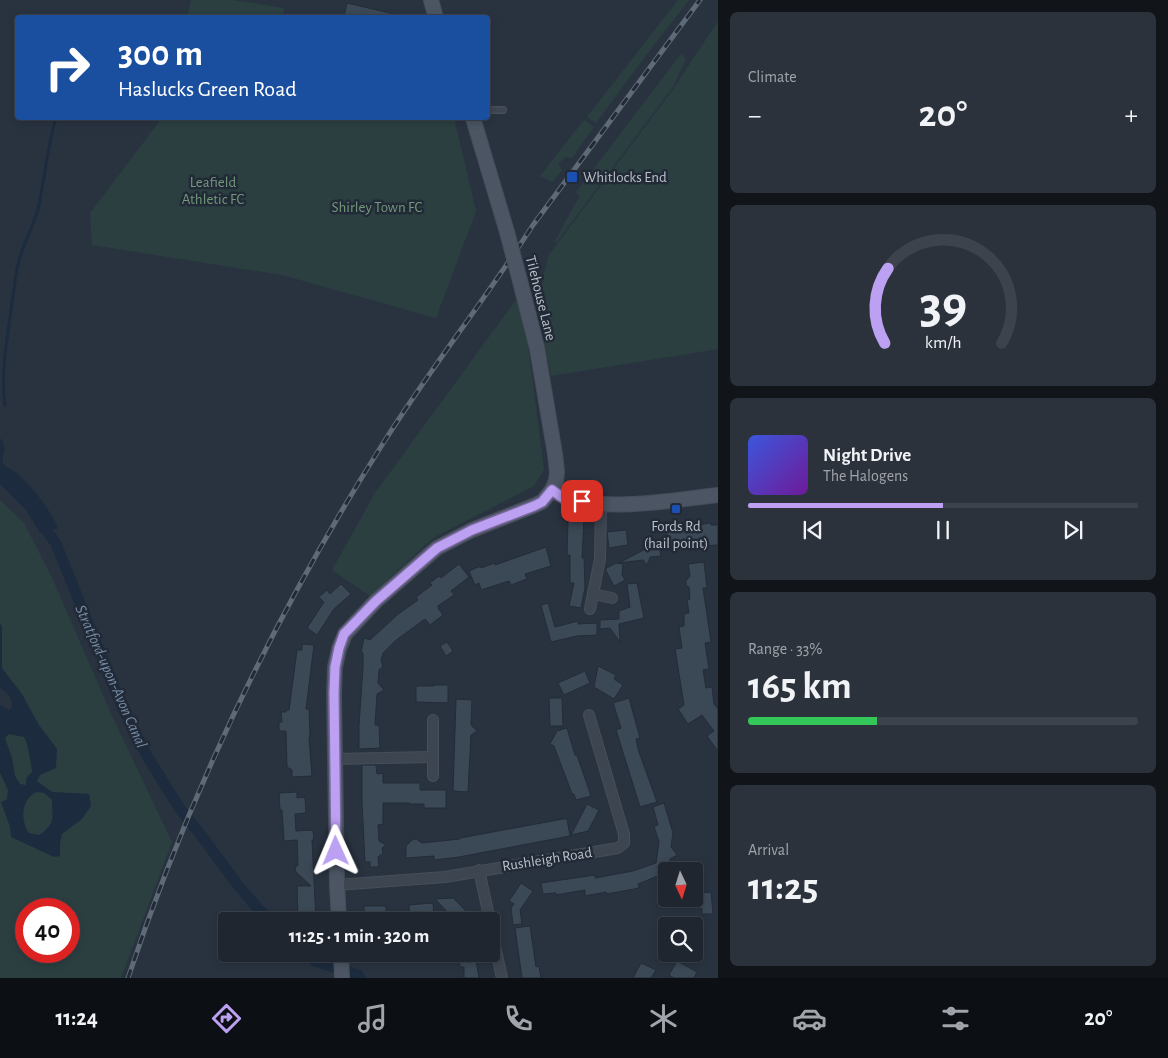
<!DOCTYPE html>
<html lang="en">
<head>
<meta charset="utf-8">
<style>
  :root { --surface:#1f2630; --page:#2c323c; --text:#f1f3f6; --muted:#a1a5ab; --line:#3c434c; --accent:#bca0f2 }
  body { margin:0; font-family:"Alegreya Sans",sans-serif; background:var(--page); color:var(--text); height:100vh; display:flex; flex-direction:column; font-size:19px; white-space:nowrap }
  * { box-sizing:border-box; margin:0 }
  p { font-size:16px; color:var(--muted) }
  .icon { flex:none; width:28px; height:28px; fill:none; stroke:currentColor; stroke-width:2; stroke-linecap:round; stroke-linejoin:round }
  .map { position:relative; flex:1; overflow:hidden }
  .sheet { display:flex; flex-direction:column; gap:12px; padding:12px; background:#11151a; width:450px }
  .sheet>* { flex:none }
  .hud { position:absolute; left:15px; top:15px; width:475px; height:105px; border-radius:5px; box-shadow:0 2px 8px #0003,0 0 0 1px var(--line); background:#1a4fa0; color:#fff; overflow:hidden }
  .needle { width:32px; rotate:176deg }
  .fabs { position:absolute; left:658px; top:862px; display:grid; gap:10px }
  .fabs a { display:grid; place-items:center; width:45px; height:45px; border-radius:5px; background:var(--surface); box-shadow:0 2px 8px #0003,0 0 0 1px var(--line); font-size:25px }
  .speed { position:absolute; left:15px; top:898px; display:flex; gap:10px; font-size:25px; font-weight:700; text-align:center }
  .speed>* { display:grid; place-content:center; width:65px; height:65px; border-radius:50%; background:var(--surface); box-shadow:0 2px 8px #0003,0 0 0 1px var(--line); line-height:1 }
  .speed .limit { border:8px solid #d22; background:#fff; color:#111 }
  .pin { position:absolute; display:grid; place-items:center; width:42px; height:42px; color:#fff; margin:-21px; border-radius:10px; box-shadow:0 2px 8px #0006 }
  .me { position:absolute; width:55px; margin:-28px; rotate:359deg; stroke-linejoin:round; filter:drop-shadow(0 0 4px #0008) }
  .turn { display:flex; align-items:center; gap:18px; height:105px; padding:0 20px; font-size:22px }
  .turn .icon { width:65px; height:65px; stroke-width:2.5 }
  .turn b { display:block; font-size:35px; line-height:42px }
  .big { font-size:38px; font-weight:700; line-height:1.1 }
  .sheet .card { flex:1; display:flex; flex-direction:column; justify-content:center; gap:8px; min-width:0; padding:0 18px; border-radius:8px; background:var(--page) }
  .sheet .dial { align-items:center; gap:0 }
  .dial svg { height:130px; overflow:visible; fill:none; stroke:var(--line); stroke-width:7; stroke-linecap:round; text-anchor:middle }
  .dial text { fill:var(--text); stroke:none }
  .song { display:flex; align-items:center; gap:15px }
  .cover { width:60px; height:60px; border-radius:8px; background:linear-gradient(135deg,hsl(230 70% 55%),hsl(280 70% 35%)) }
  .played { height:5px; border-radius:2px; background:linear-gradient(90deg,var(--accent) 50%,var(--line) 50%) }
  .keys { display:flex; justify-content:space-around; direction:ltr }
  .heat { display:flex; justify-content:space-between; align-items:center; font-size:28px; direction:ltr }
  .charge { height:8px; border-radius:4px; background:linear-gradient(90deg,#34c759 33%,var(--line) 0) }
  .trip { position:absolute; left:218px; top:912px; width:282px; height:50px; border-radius:5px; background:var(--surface); box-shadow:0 2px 8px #0003,0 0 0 1px var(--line); font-weight:700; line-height:50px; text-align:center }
  .menu { display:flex; height:80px; justify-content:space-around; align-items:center; background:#0c0f13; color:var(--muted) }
  .menu .icon { width:35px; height:35px }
  .menu .on { color:var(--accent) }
  .menu b { font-size:22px; color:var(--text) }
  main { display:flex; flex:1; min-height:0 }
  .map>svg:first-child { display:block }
</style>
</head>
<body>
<main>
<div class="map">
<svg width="718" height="978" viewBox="0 0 718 978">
  <rect width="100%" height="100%" fill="#293340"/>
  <g fill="#2b3f41" fill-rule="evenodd">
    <path d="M191,0H233L284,8L283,17H187Z"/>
    <path d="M678,0H689L644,58L596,123L587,117Z"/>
    <path d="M718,21V349L551,376L537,309L548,256L674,88Z"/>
    <path d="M681,54L686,59L673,87L556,243L555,242C563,227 570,211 580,197L576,192Z"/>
    <path d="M160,118H454L476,211L436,318L282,275L92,245L90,213L159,122Z"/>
    <path d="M584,120L594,127L572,158L565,157L558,164L562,170L553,182L540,176Z"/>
    <path d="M518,297L527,337L544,469L534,486L433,538L370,596L332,570L375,493Z"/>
    <path d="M0,500L24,523L52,578L112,716L172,842L121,978H0V728L39,725L2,668V627L0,623ZM26,909H69V951H26Z"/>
  </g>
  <g fill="#1c2b3e" fill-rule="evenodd">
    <path d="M0,438C10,449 0,454 3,463C5,468 14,470 18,474C36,492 47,505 58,528L40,533L26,510L0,484Z"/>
    <path d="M0,623L2,627V668L22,694L39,725L57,749L56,768L40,775L37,781L52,792L89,794L91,806L82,819L62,834L60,843V856L54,857L11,837L10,827L1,802L7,799L8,790L0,773V705L9,710L12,707C12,699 8,692 0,688ZM9,734L24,737C28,744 31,763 32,772L26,778V785L20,784L15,776L12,758L5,738ZM37,792L44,793L52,800C52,819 56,823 39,835L29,833C20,821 21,798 37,792Z"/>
  </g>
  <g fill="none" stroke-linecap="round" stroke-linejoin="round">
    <path stroke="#1c2b3e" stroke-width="3" d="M5,405C0,374 8,334 12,303C15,287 15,270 21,254C26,238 38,216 40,200C45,173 48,145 56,118"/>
    <g stroke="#1c2b3e" stroke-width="11">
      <path d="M40,520L56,544L122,707L147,756L180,809L201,835L237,884L269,921"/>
      <path d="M306,954L315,961L358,975L360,978"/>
    </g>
  </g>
  <g fill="#3b4856" stroke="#232c38">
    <path d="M347,3L394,14L393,18L344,16Z"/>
    <path d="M567,511H580V519H584L582,558H584L585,588L581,608L569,606L574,583H570V555H567L568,521L560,517Z"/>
    <path d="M711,523V525H718V545L665,548L660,550L661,556L650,557L647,565L643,560L619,563L668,537L666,532L683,530V527Z"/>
    <path d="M626,530L628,545L609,548L607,532Z"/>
    <path d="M546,547L551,566L525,574L527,579L511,585L509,581L481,590L479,583L475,585L469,571L481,566V568L495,563V565Z"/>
    <path d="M704,562L707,588H703L711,642L705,643L709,669L703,670L706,688L712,687L714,704L718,709V751L707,736L714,731L702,715L688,724L678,709L684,705L675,649L682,648L679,627L684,626V614L689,613L687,600L690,599L689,587L686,585V581L690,576L688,564Z"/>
    <path d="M616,563L623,564L622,575L625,580L614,586L605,569Z"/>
    <path d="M459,564L469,577L451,591L454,595L438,606V608L443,615L430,625L425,619L395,641L383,653L381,661L383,666L379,670L378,683L384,690L377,694L375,725H379L380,748L359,749V725L363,667V653L361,652L364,638L370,640L397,615L418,600L416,597L432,585L430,583L439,576L441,578Z"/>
    <path d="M637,583L644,618L619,624L620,642L610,628L600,629V620L619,619V611L630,607L627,584Z"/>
    <path d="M341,584L351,594L334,609L317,635L307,628L324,602L319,597L327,590L330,594Z"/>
    <path d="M548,603L555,627L578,621V624L597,623V635L577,636L551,642L541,605Z"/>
    <path d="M447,642L453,651L446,656L440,646Z"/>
    <path d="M302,644L314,645L306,709H309L310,737H309L312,776L292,777V770L287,767L286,731H279V722H282L281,712H286V710H289L297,650H302Z"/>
    <path d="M598,666L616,675L614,679L623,685L614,699L594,687Z"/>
    <path d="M585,671L590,683L564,695L558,683Z"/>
    <path d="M434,685H448V703L416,702V686H434Z"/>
    <path d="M549,698H562L563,726H550Z"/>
    <path d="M629,698L640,738L636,739L638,749L657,802L640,807L616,730L621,728L613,703Z"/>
    <path d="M456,699L472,700L471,725L477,731L471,735L468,792L453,791Z"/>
    <path d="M567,728L575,755H577L591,796L576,800L574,794H572L554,746L550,744L557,731Z"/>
    <path d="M362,765H376L377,774L383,773V783H420V790H446V808H424V804H409V803H383V824L378,825L379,841L386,845L382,848L383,853L378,857L379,867H370V862H365L362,803Z"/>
    <path d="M297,792V798L305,797L306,813L295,814L296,831L313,830L314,840H312L316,921H306V916L298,917L297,886H311L296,872L295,868L298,865L297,840L284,841L282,810H280L279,793Z"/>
    <path d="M664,803L673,833L671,847L677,855L670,859L668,868L657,866L660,875L638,884L639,888L607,894L606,892L585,896V890L556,895V893L543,894L541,883L595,875V878L633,871L656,863L659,842L654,826L658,825L653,807Z"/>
    <path d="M587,804L599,810L588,831L571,835Z"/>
    <path d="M563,819H567L570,836L459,857L434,860V856L406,858V846L412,840L416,839L422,843L460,839V838Z"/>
    <path d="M521,883L533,891L520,910L522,924L513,925L511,908L514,904L509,901Z"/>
    <path d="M711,892L713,914H702V909L696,905V901L701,897L700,893Z"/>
    <path d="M453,898L476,921H456L435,899Z"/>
    <path d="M433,903L434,918L410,920L409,905Z"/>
    <rect x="364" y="906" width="22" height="15"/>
    <path d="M530,926L536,967L539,966L541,978H522L515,928Z"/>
    <path d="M458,954H475L479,978H464V967H460Z"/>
    <path d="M677,961L697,972L694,978H674L669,975Z"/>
    <path d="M641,963L656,970L651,978H633Z"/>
  </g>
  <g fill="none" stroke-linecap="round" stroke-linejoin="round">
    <defs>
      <path id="lane" d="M488,110H503"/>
      <g id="street">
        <path d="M593,594L612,598"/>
        <path d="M590,609L600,559L601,505"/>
        <path d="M433,720V776"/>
        <path d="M335,759L432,757"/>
        <path d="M479,870L490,921"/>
        <path d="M337,885L445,877L618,848L624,843V834L589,715"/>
        <path d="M491,928L502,978"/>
      </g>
      <g id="secondary">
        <path d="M431,0L436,18"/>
        <path d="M473,118L507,232"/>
        <path d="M552,490C590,516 673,500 718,495"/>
        <path d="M339,921L337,885L334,693L335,667L339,649L345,634L376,601L437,548L472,530L533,506L542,502L552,490L556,481L557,472L555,454L537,348L520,281"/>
        <path d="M341,954L342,978"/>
      </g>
    </defs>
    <use href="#lane" stroke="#464e5a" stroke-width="8"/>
    <use href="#street" stroke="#464e5a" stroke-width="12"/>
    <use href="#secondary" stroke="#464e5a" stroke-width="16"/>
    <use href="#lane" stroke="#3d4550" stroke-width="5"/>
    <use href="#street" stroke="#3d4550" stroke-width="10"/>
    <use href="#secondary" stroke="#4b5563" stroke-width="14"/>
    <defs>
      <path id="rail" d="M128,978C190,792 277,611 382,445C429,370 485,300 533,225L700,0"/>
    </defs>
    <use href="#rail" stroke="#5f6a77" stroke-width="5"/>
    <use href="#rail" stroke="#212a36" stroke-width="3" stroke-dasharray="9" stroke-linecap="butt"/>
    <defs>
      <path id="secondary-bridge" d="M507,232L520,281"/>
    </defs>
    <use href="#secondary-bridge" stroke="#464e5a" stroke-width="16" stroke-linecap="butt"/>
    <use href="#secondary-bridge" stroke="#4b5563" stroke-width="14"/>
  </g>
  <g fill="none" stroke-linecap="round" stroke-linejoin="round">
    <defs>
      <path id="route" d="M336,851L334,693L335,667L339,648L344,634L376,601L437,548L472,530L534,506L542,502L552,490L563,498L582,501"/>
    </defs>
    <use href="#route" stroke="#7a689d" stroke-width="12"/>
    <use href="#route" stroke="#bca0f2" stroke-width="9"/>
  </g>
  <g fill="#1a4fb4" stroke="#212a36" stroke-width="2">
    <rect x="566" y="171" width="12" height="12" rx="2.5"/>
    <rect x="671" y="504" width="10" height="10" rx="2.5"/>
  </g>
  <g text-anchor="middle" stroke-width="5" stroke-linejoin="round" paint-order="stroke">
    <g font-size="15" fill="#bac1ca" stroke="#212a36" text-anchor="start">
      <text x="583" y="182">Whitlocks End</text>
      <text x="676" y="531" text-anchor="middle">Fords Rd<tspan x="676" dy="17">(hail point)</tspan></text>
    </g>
    <g font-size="15" fill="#73997b" stroke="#212a36">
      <text x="213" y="187">Leafield<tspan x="213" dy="17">Athletic FC</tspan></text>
      <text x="377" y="212">Shirley Town FC</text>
    </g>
    <g font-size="15" fill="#bac1ca" stroke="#212a36">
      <text transform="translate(541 298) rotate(76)" y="5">Tilehouse Lane</text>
      <text transform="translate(547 859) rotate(-9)" y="5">Rushleigh Road</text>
    </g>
    <g font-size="16" font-style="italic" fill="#768ca6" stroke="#212a36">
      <text transform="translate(112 676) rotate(66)" y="6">Stratford-upon-Avon Canal</text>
    </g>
  </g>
</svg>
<div class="fabs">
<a><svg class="needle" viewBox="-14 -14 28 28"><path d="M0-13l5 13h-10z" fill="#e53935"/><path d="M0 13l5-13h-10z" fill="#a1a5ab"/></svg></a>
<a><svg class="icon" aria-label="search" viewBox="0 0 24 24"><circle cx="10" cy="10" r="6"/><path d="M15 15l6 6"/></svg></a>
</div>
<div class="speed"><div class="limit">40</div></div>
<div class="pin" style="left:582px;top:501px;background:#d93025"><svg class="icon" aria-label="arrive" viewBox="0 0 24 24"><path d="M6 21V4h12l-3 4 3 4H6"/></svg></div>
<svg class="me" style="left:336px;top:851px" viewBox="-20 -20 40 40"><path d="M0-17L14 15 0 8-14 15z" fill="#bca0f2" stroke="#fff" stroke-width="4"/></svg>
<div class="trip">11:25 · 1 min · 320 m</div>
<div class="hud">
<div class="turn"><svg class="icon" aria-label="right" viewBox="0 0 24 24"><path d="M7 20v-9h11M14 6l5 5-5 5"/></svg><div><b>300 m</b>Haslucks Green Road</div></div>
</div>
</div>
<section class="sheet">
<div class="card"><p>Climate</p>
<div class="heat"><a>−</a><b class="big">20°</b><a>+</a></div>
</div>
<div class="card dial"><svg viewBox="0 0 100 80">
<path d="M14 69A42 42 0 1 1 86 69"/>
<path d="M14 69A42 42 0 0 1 16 23" stroke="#bca0f2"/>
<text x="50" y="56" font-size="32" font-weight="700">39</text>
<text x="50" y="72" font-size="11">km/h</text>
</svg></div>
<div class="card">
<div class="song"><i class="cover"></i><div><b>Night Drive</b><p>The Halogens</p></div></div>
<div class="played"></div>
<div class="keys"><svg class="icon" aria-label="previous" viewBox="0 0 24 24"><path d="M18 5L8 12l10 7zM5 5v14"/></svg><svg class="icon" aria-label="pause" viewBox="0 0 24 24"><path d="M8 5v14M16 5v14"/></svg><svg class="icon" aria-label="next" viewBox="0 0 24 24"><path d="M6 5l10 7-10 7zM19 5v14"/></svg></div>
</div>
<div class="card"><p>Range · 33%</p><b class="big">165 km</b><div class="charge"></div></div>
<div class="card"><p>Arrival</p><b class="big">11:25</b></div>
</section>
</main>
<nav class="menu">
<b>11:24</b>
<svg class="icon on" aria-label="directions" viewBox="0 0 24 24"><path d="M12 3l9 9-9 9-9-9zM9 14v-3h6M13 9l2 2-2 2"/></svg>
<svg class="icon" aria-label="music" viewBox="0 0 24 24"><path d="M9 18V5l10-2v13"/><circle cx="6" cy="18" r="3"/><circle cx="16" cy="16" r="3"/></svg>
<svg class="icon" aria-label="phone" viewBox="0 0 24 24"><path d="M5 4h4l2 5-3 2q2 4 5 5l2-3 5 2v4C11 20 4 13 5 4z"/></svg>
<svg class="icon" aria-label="climate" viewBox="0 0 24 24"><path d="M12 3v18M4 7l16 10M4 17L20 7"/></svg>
<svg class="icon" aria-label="car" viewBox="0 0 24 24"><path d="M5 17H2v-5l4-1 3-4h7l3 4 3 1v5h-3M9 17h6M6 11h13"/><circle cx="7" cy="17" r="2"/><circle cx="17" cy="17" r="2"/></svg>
<svg class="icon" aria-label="filters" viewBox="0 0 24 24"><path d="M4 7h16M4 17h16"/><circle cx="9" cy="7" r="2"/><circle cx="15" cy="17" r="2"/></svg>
<b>20°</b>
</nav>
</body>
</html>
